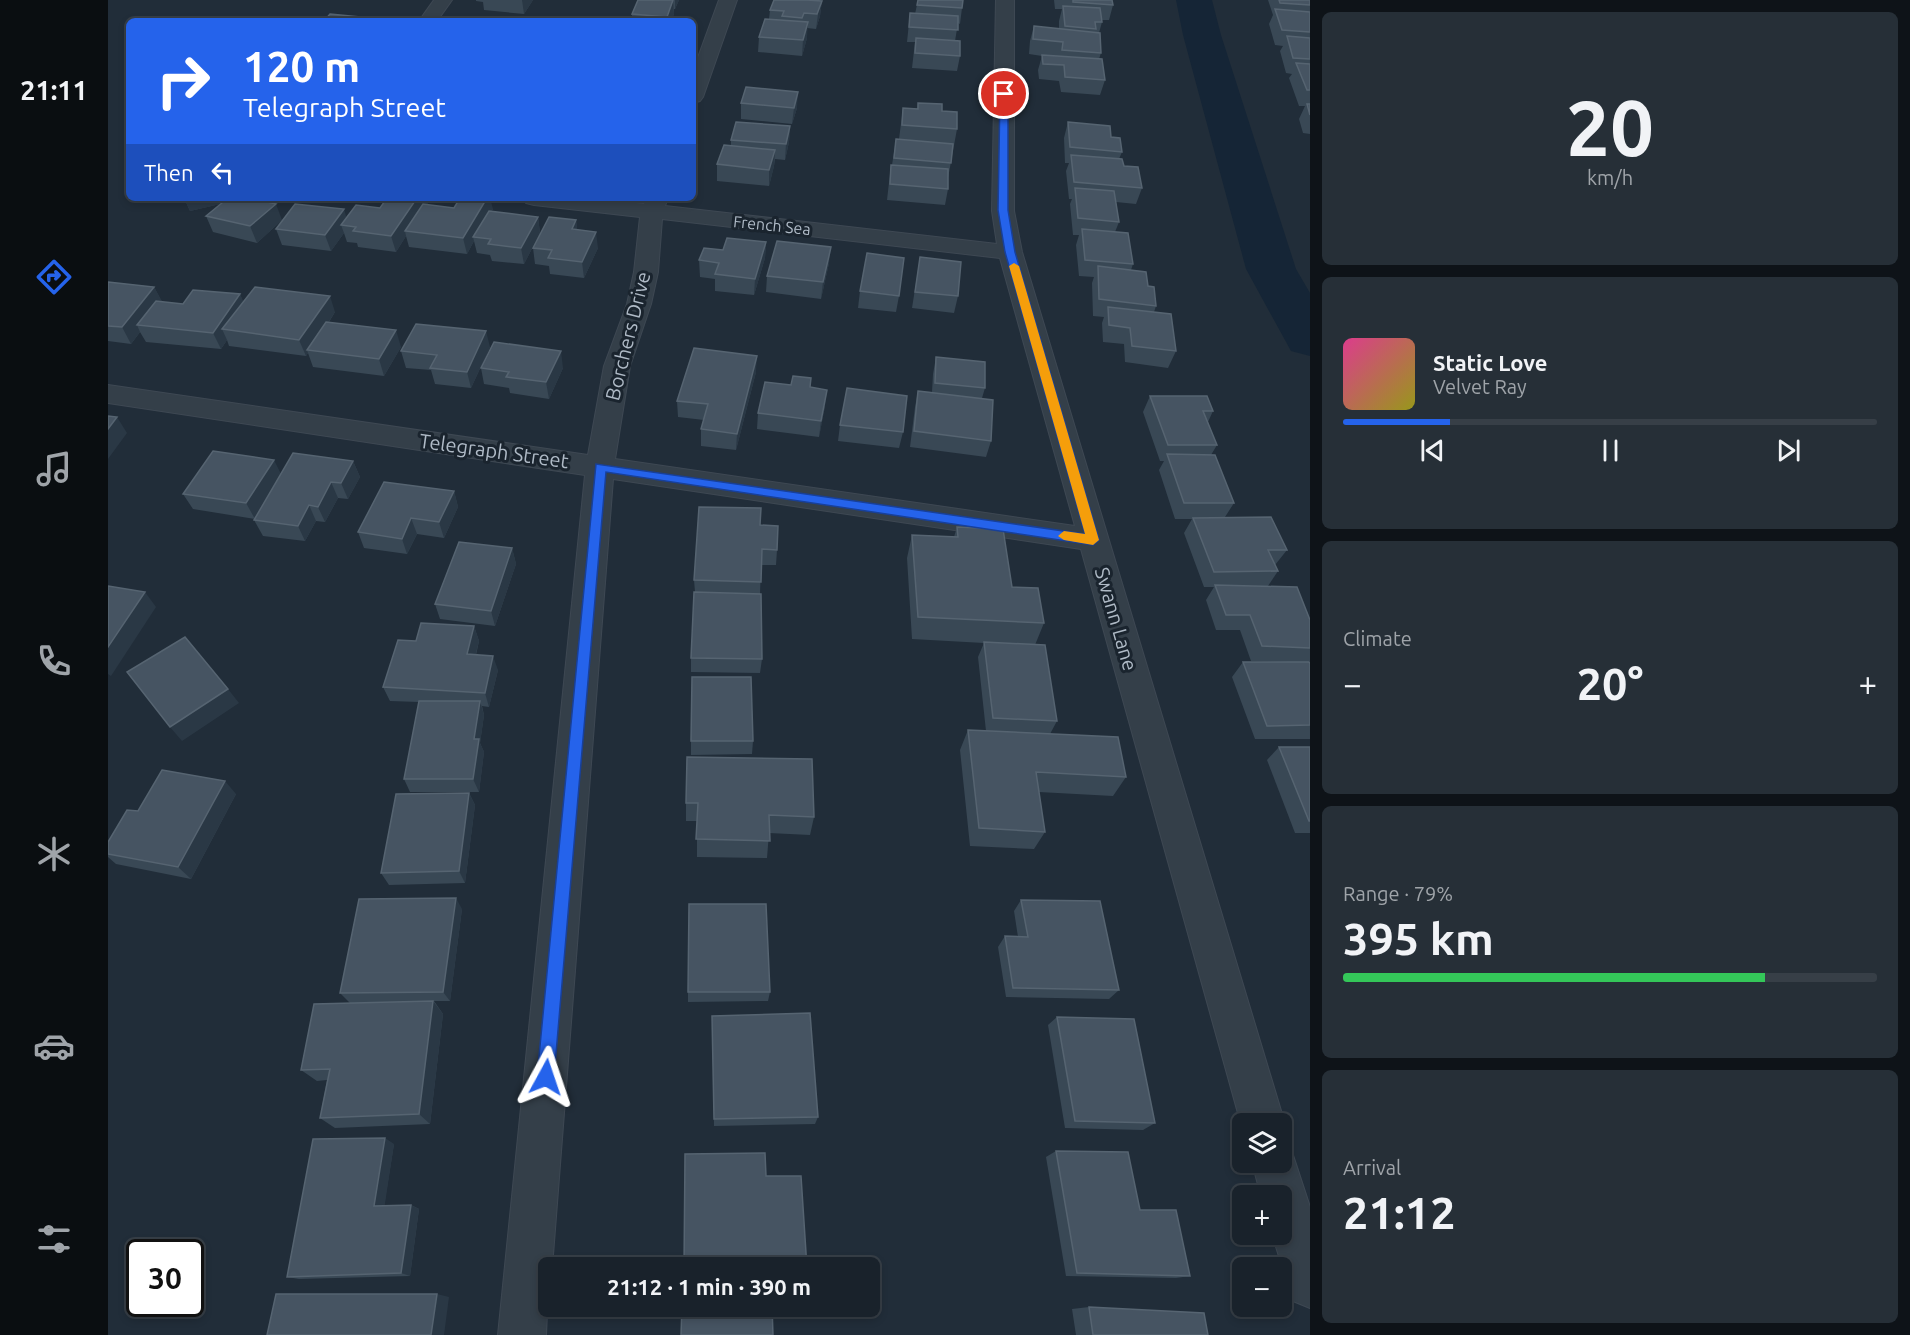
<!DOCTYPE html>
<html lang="en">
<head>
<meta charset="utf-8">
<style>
  :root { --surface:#19222b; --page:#262f37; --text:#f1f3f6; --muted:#9fa4a9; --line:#373f47; --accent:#2563eb }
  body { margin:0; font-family:Ubuntu,sans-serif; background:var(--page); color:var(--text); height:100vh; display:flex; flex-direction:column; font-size:22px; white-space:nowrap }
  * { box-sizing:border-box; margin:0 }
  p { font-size:20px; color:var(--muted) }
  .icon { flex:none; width:33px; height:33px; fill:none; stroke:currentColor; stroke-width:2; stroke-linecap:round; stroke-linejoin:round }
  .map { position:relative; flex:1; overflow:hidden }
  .details { display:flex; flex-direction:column; gap:12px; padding:12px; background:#0e1318; width:600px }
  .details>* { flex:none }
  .banner { position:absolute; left:18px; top:18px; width:570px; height:183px; border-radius:9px; box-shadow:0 3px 9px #0003,0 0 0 2px var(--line); background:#2563eb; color:#fff; overflow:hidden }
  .controls { position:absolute; left:1124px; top:1113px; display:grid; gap:12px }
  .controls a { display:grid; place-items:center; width:60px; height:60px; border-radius:9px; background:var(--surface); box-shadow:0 3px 9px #0003,0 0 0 2px var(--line); font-size:30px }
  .speed { position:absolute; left:18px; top:1239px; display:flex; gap:12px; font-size:30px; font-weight:700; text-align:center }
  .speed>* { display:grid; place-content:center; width:78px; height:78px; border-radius:50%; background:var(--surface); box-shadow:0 3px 9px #0003,0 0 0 2px var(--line); line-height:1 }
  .speed .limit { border:3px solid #111; border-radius:9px; background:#fff; color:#111 }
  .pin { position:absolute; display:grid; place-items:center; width:51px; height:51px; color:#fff; margin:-26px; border:3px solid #fff; border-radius:50%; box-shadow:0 2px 6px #0007 }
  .me { position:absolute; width:66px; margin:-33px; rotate:5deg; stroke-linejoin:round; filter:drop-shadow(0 0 4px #0008) }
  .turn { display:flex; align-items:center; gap:21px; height:126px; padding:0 18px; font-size:27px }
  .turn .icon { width:78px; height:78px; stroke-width:2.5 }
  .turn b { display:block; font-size:42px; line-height:51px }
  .then { display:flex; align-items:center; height:57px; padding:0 18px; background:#0003; gap:12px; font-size:22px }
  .big { font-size:45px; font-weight:700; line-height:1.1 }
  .details .widget { flex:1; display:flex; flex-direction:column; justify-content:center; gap:9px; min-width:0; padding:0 21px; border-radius:9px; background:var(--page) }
  .details .dial { align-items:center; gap:0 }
  .dial b { font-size:78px; line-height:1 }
  .song { display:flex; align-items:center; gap:18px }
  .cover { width:72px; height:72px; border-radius:9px; background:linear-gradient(135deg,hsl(330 70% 55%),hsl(60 70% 35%)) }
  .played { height:6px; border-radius:3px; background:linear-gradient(90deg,var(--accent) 20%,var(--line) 20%) }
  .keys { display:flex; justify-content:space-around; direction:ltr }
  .heat { display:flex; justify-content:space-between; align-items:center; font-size:33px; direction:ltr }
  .charge { height:9px; border-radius:4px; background:linear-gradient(90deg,#34c759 79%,var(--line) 0) }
  .trip { position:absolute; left:430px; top:1257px; width:342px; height:60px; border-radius:9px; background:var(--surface); box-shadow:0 3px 9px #0003,0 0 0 2px var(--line); font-weight:700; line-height:60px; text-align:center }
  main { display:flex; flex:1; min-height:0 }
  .menu { display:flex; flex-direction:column; width:108px; justify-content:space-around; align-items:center; background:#0a0e11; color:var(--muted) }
  .menu .icon { width:42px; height:42px }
  .menu .on { color:var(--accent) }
  .menu b { font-size:27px; color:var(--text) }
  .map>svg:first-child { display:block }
</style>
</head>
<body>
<main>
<nav class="menu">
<b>21:11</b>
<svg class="icon on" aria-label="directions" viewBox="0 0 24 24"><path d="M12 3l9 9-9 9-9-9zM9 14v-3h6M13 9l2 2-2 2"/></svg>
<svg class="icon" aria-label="music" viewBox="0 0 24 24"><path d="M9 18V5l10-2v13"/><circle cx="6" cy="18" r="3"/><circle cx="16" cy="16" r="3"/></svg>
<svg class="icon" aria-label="phone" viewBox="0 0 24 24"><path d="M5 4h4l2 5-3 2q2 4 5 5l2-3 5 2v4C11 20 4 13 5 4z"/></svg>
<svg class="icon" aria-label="climate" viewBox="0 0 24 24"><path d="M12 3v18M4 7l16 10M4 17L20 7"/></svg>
<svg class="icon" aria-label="car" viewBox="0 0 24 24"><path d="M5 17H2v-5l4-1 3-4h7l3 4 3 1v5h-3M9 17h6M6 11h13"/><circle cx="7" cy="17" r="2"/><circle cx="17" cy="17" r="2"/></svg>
<svg class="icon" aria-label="filters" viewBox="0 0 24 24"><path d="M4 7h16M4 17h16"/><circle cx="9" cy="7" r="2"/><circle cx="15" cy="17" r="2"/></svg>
</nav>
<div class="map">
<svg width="1202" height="1335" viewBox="0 0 1202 1335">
  <rect width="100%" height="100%" fill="#212d39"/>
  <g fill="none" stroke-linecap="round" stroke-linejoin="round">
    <path fill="#152536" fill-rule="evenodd" d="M1068,0H1104L1113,35L1188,269L1202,293V356L1183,351L1138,269L1075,35Z"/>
    <defs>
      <g id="minor">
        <path d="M326,0H344L329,21H311Z"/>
        <path d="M611,0H629L595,97L592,101L585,103V71Z"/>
        <path d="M888,0H906V211L914,252L1177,1124L1173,1133V1124H1134V1126L1133,1124L973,549L505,479L444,1268H441L438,1335H390L477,475L0,403V385L480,455L496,366L519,304L526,272L532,217L426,205L418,203L415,198H485L536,204L538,198H560L557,206L889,244L884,211ZM554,219L892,258L967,526L507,459L522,366L543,304L550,272Z"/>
        <path d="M1173,1143L1182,1146L1202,1207V1308L1185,1301L1164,1234H1173V1196H1153L1144,1162H1173Z"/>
      </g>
    </defs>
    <use href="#minor" stroke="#3e4853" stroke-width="2"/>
    <use href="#minor" fill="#343f49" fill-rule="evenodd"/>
  </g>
  <g fill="#394855">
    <path d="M368,0H425L416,14L376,10L375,2L368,1Z"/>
    <path d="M530,0H571L567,9H566V14L563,21H524V14Z"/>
    <path d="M666,0H714L712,16L708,29L699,28V38L694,56L650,52L651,37L661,19L662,10Z"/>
    <path d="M810,0L854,8L852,24L850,23L847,41L852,56L849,71L804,68L807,42H799L802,13L807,14Z"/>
    <path d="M946,0H1004L1005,5L1001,20H994V22L991,33L993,53L991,59L997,80L992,95L953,92L951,81L931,79L930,70L934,56L921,54L922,41L926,26L951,29V21L954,9H947Z"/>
    <path d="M1160,0H1202V134L1195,133L1191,119L1197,106H1191L1181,78L1184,74L1178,73L1172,51L1175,46L1167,45L1161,24L1165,15Z"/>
    <path d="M633,103L689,108L684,124L633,119Z"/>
    <path d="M810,103L834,111L849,129L840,178V189L837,205L779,200L783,165H784L788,139H791L795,108L809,109Z"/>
    <path d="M960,122L1003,137L1014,152L1011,159L1016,166L1034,188L1028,204L1008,202L1011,222L1007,232L1025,264L1023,270L1040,286L1048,306L1046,312L1068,351L1060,368L1017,362L1016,344L995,342L994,323L996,317L985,316L984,283L986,277L971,276L968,245L971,235H965L962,204L964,199H961L958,171L961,163H957L956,138Z"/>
    <path d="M682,126L681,142L677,160L667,159L666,166L661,186L609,181V164L623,146V140Z"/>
    <path d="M76,198H142L174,220L149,243L105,232L98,216L112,204L82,211Z"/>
    <path d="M321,202L319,205L346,208L385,209L383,212L430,217L432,233L416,264L384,261L382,255L369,253L366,241L359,254L301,247L298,236L288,252L250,247L249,243L239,242L236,233L223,251L174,245L168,229L239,218L272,208Z"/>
    <path d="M468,220L469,230L490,248L476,278L442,274L441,266L427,264L425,248Z"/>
    <path d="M658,242L657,258L646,295L607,291V279L592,277L591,260L615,250Z"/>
    <path d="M812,257L850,296L846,313L804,308Z"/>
    <path d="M721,263L713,299L658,292L659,276Z"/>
    <path d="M0,282L46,287L54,302L75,304L132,294L135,302L227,312L221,322L293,347L276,376L205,367L200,353L198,356L121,346L119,340L113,349L38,342L32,332L23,344L0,341Z"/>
    <path d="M752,291L791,296L788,312L750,308Z"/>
    <path d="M382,347L363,388L327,384L323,370L298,368L293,351Z"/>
    <path d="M828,357L877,388L874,398L883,441L878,457L802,447L807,407L810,391L824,392L825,374Z"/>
    <path d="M373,368H455L441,399L402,393L401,388L376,384Z"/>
    <path d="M648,372L628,450L593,446V429L596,420L570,417L569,401Z"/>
    <path d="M702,388L717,406L711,437L649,429L650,413Z"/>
    <path d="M1042,396L1105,411L1100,422L1109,445L1103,455L1126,503L1117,517L1179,550L1167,565L1170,571L1160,586L1202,620V661L1201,662L1202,664V739H1147L1124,677L1135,662H1180L1143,661L1132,630H1108L1098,600L1106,587H1096L1076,533L1084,519H1067L1051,470L1056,461H1052L1035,412Z"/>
    <path d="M732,425L795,432L791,448L730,441Z"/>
    <path d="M245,461L252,477L240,499L230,498L217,522L208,521L197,541L155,536L146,520L147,519L85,509L75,494Z"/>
    <path d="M346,491L350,507L336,538L309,534L299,554L256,548L250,532Z"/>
    <path d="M652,525L669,550L668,565H653L652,594L654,659L652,673L583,672V658L587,592L586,580Z"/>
    <path d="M849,527L936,623L927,645L949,721L942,734L1018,777L1005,796L931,792L937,832L926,849L862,846L852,750L860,730L878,731L870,657L876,643L804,639L799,558L804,535L846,537Z"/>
    <path d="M404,548L408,564L387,626L332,619L327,604Z"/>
    <path d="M366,626L371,641L368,655L390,670L381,707L374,706L376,715L372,743L376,752L371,792H302L296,779L311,702L282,701L275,687L308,641Z"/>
    <path d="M583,741H645L644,754L583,755Z"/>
    <path d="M1171,747H1202V833H1187L1159,760Z"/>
    <path d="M579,757L706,817L702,835L661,833L659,858L589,857V821H578V803Z"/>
    <path d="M361,793L367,805L357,883L281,885L273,873Z"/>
    <path d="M128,794L83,879L8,864L0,857V842L30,811Z"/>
    <path d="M913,900L1011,990L1001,999L898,997L890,947L897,936L910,937L906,911Z"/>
    <path d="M354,909L342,1001H326L335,1014L322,1124L227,1128L212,1118L219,1080L209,1081L193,1070L277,1002L242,1003L232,993Z"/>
    <path d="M580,992H662L660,1001L580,1002Z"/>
    <path d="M604,1016L710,1117L707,1124L606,1126Z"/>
    <path d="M949,1017L1047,1123L1035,1130L957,1128L940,1025Z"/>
    <path d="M286,1144L276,1206L303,1205L311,1209L302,1276L191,1279L179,1277Z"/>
    <path d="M948,1151L1032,1210L1082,1276L1068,1278L958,1276L938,1157Z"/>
    <path d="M981,1307L1100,1335H968L964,1309Z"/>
  </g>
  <g fill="#2a3845">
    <path d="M414,0H425L416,14Z"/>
    <path d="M565,0L566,14L563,21H559V17Z"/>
    <path d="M567,0H571L567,9Z"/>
    <path d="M712,0H714L712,16L708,29Z"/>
    <path d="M700,22L699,38L694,56L695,40Z"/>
    <path d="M690,92L689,108L684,124L686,108Z"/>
    <path d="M682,126L681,142L677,160L678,144Z"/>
    <path d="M667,150L666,166L661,186V170Z"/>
    <path d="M76,198H125L126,201L82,211Z"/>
    <path d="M309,198H320L321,202L301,232L297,231L298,236L288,252L283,236Z"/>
    <path d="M379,198H382L385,209L368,237H365L366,241L359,254L355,238Z"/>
    <path d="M168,204L174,220L149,243L142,226Z"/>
    <path d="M236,209L241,226L233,225L236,233L223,251L217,235Z"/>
    <path d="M430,217L432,233L416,264L413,248Z"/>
    <path d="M468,220L470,236L464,229Z"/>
    <path d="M488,232L490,248L476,278L474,262Z"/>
    <path d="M658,242L657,258L646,295L647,279Z"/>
    <path d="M723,247L721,263L713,299L715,282Z"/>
    <path d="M46,287L55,303L29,325L32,332L23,344L14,327Z"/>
    <path d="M132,294L139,310L114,329L119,340L113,349L105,333Z"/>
    <path d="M222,296L227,312L202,351L199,350L200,353L198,356L191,340Z"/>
    <path d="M288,330L293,347L276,376L271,359Z"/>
    <path d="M378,331L382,347L363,388L359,372Z"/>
    <path d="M453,351L455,368L441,399L438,382Z"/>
    <path d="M649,356L648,372L628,450L629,434Z"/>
    <path d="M719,390L717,406L711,437L713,421Z"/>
    <path d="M9,417L19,433L0,459V429Z"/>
    <path d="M166,460L174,476L147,519L138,503Z"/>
    <path d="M245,461L252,477L240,499L233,483Z"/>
    <path d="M223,482L230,498L217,522L210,507Z"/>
    <path d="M346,491L350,507L336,538L331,522Z"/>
    <path d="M201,505L208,521L197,541L190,526Z"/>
    <path d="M303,518L309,534L299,554L294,539Z"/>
    <path d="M404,548L408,564L387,626L383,611Z"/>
    <path d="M37,592L48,607L3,676L0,674V647Z"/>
    <path d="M366,626L371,641L364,669L359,654Z"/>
    <path d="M385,656L390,670L381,707L377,693Z"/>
    <path d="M120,689L131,703L74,741L62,727Z"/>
    <path d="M372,701L376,715L372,743L376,752L371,792L365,779L366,739Z"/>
    <path d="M117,781L128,794L83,879L70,867Z"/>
    <path d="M361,793L367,805L357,883L351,871Z"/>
    <path d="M348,898L354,909L342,1001L335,992Z"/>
    <path d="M325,1001L335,1014L322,1124L311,1114Z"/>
    <path d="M277,1138L286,1144L276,1210L266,1206Z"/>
    <path d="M303,1205L311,1209L302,1276L293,1273Z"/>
    <path d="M329,1294L341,1297L336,1335H323Z"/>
  </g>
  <g fill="#465462" stroke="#566471" stroke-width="1.5">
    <path d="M530,0H565L559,17L524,14Z"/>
    <path d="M666,0H699L714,1L709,14L696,13L694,18L674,16L676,11L662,10Z"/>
    <path d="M810,0H855L854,8L809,5Z"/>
    <path d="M965,0H1004L1005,5L965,2Z"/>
    <path d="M1171,0H1202V5L1172,3Z"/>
    <path d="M955,6L992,8L994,22H987L988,29L957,26Z"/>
    <path d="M1167,9L1202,12V32L1174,30Z"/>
    <path d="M802,13L850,16V30L801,27Z"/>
    <path d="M222,14L264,18L261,21H216Z"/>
    <path d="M657,19L700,22L695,40L651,37Z"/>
    <path d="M926,26L992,33L993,53L954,50L955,42L925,39Z"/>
    <path d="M1179,36L1202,38V59L1185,58Z"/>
    <path d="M808,38L852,41V56L807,53Z"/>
    <path d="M934,55L994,59L997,80L957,77L956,65L935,64Z"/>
    <path d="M1188,63L1202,64V90H1199Z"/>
    <path d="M638,87L690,92L686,108L633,103Z"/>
    <path d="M810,103L834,104V111L849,112V129L794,125L795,108L810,109Z"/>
    <path d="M1199,104H1202V115Z"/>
    <path d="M628,122L682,126L678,144L623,140Z"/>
    <path d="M960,122L1002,126L1003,137L1012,138L1014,152L962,147Z"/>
    <path d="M788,139L845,144L843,163L786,158Z"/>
    <path d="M616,145L667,150L661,170L609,164Z"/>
    <path d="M963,155L1014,159L1016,166L1030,167L1034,188L966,182Z"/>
    <path d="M783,165L840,169V189L782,184Z"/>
    <path d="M967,188L1006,191L1011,222L970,218Z"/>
    <path d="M120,198H142L168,204L142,226L98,216Z"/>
    <path d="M279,198H309L283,236L245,231L248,227L233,225L248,205L272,208Z"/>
    <path d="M352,198H379L355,238L297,231L315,204L346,208Z"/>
    <path d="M187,204L236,209L217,235L168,229Z"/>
    <path d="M381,211L430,217L413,248L380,244L383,239L365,237Z"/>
    <path d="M441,217L468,220L464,229L488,232L474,262L440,258L444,250L425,248Z"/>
    <path d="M974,229L1020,233L1025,264L977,260Z"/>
    <path d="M619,238L658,242L647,279L607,274L611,263L591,260L596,248L615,250Z"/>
    <path d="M669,241L723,247L715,282L659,276Z"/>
    <path d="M759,253L796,258L791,296L752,291Z"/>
    <path d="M812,257L853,262L850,296L807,292Z"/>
    <path d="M990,266L1038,272L1040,286L1046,287L1048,306L991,299Z"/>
    <path d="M0,282L46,287L14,327L0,326Z"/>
    <path d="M147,287L222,296L191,340L114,329Z"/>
    <path d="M85,290L132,294L105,333L29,325L48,301L75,304Z"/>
    <path d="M1000,307L1063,314L1068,351L1024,346L1022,328L1001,325Z"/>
    <path d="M218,322L288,330L271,359L199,350Z"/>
    <path d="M308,324L378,331L359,372L322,368L329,355L293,351Z"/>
    <path d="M386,342L453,351L438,382L398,377L401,372L373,368Z"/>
    <path d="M586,348L649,356L629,434L593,429L600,404L569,401Z"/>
    <path d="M828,357L877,362V388L827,383Z"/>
    <path d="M685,376L703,378L702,387L719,390L713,421L650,413L657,382L683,385Z"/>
    <path d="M739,388L799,396L795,432L732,425Z"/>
    <path d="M810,391L885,400L883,441L806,431Z"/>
    <path d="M1042,396H1099L1105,411H1095L1109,445H1060Z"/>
    <path d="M0,416L9,417L0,429Z"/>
    <path d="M105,451L166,460L138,503L75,494Z"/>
    <path d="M185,453L245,461L233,483L223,482L210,507L201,505L190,526L146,520Z"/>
    <path d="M1059,454L1107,455L1126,503H1076Z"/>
    <path d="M276,482L346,491L331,522L303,518L294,539L250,532Z"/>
    <path d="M591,507L653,508L652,525L670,526L669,550L654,549L653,582L586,580Z"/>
    <path d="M1163,517L1179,550H1160L1170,571L1106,572L1085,518Z"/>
    <path d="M849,527L895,529L904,587L930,588L936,623L810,617L804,535L850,537Z"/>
    <path d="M351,542L404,548L383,611L327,604Z"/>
    <path d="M1107,585L1189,587L1202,620V648L1154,646L1142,615H1118Z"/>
    <path d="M0,586L37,592L0,647Z"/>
    <path d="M586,592L653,594L654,659L583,658Z"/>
    <path d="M313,623L366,626L359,654L385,656L377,693L275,687L290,640L308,641Z"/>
    <path d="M77,637L120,689L62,727L19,672Z"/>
    <path d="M876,642L937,645L949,721L885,718Z"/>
    <path d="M1135,662H1201L1202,664V725L1159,726Z"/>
    <path d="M584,677H643L645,741H583Z"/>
    <path d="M311,701H372L366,739H371L365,779H296Z"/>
    <path d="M860,730L1010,737L1018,777L928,772L937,832L871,828Z"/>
    <path d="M1171,747H1202V821H1201Z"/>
    <path d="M579,757L704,759L706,817L661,815L662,841L588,839L590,803H578Z"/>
    <path d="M54,770L117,781L70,867L0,854V842L19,810L30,811Z"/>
    <path d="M361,793L351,871L273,873L288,794Z"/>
    <path d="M348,898L335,992L232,993L251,899Z"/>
    <path d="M913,900L992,901L1011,990L905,988L897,936L920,937Z"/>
    <path d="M581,904H658L662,992H580Z"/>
    <path d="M325,1001L311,1114L212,1118L222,1069L193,1070L206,1004Z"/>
    <path d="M702,1013L710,1117L606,1119L604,1016Z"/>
    <path d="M949,1017L1026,1019L1047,1123L967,1121Z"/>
    <path d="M277,1138L266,1206L303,1205L293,1273L179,1277L205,1139Z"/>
    <path d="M948,1151L1020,1152L1032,1210H1068L1082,1276L969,1273Z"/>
    <path d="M657,1153L658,1176H693L699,1268H576L577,1154Z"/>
    <path d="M168,1294H329L323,1335H159Z"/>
    <path d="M574,1306H664L665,1335H573Z"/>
    <path d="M981,1307L1096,1313L1100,1335H985Z"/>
  </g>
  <path fill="#2563eb" stroke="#184099" stroke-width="1.5" d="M896,91L900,94V210L907,252L991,540L985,545L498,472L446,1077L444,1083L438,1086L431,1083L429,1077L488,464L977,534L897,252L890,210L892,94Z"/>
  <path fill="#f59e0b" d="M906,263L911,266L991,540L985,545L956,540L950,536L956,531L977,534L901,266Z"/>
  <g text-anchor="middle" stroke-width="6" stroke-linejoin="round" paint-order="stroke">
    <g font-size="16" fill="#afbac6" stroke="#1a242e">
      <text transform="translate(664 225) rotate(6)" y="6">French Sea</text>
    </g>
    <g font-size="20" fill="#afbac6" stroke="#1a242e">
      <text transform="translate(520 336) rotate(-76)" y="7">Borchers Drive</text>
      <text transform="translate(386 451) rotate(8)" y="7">Telegraph Street</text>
      <text transform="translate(1008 619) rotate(74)" y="7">Swann Lane</text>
    </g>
  </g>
</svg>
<div class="controls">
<a><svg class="icon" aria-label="layers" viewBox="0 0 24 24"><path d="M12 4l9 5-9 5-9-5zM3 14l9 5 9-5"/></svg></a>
<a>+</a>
<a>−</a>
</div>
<div class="speed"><div class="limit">30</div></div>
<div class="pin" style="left:896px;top:94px;background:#d93025"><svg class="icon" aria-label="arrive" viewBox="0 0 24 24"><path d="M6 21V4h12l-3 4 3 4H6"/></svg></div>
<svg class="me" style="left:438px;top:1077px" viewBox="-20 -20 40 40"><path d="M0-17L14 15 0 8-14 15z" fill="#2563eb" stroke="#fff" stroke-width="4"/></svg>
<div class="trip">21:12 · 1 min · 390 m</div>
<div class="banner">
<div class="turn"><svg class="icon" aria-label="right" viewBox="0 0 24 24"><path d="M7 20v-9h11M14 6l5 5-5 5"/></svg><div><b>120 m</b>Telegraph Street</div></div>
<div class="then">Then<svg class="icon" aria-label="left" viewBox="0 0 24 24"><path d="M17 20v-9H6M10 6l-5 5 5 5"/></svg></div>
</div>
</div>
<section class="details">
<div class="widget dial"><b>20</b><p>km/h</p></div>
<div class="widget">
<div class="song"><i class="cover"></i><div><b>Static Love</b><p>Velvet Ray</p></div></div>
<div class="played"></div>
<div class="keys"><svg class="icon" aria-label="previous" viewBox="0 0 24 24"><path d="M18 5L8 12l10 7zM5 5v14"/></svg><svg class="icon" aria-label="pause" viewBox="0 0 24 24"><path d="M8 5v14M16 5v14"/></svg><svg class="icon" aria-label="next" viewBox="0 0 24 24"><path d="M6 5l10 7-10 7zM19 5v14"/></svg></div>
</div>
<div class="widget"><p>Climate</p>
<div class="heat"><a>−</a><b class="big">20°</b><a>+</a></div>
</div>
<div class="widget"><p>Range · 79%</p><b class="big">395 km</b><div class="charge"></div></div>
<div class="widget"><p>Arrival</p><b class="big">21:12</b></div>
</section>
</main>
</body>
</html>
